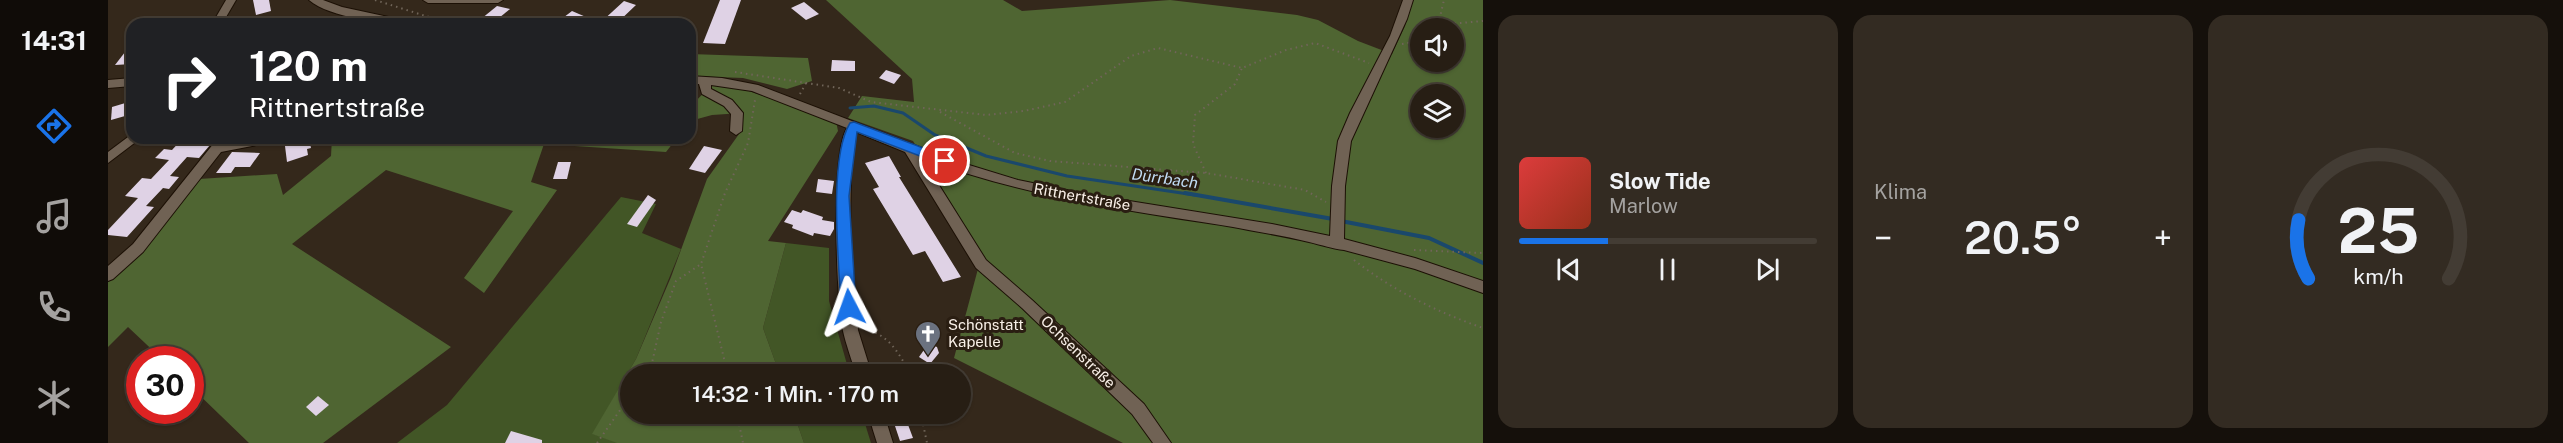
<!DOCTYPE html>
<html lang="de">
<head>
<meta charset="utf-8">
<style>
  :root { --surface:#271e14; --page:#332b22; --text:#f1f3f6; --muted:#a4a2a0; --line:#433c34; --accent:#1a73e8 }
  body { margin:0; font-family:"Public Sans",sans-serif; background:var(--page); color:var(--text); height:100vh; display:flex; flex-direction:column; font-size:22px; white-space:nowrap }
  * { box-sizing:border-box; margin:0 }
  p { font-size:20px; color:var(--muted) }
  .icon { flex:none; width:33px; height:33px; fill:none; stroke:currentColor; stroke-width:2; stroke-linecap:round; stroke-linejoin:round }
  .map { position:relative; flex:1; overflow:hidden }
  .side { display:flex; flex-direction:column; gap:15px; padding:15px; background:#15100b; width:1080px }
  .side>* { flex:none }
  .top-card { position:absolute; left:18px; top:18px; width:570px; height:126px; border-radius:18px; box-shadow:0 2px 4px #0004,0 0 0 2px var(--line); background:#202124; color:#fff; overflow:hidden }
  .tools { position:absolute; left:1302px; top:18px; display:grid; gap:12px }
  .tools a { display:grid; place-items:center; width:54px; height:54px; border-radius:50%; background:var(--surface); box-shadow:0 2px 4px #0004,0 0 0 2px var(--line); font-size:30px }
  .speed { position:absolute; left:18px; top:346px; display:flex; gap:12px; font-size:30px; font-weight:700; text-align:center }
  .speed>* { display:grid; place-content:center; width:78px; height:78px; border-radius:50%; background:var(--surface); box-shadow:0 2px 4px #0004,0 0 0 2px var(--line); line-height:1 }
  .speed .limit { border:9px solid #d22; background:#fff; color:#111 }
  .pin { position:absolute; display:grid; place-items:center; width:51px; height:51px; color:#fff; margin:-26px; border:3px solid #fff; border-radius:50%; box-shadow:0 2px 6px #0007 }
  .me { position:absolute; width:66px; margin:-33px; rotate:356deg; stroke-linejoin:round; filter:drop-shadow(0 0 4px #0008) }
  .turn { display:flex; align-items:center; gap:21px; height:126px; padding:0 24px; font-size:27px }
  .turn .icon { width:78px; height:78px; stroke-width:2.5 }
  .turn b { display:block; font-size:42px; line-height:51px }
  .big { font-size:45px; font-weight:600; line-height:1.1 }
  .side .tile { flex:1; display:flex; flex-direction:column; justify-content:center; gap:9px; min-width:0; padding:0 21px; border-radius:18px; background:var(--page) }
  .side .dial { align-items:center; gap:0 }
  .dial svg { height:156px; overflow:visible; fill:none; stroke:var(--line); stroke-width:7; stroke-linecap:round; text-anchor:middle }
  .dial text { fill:var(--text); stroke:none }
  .song { display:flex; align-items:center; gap:18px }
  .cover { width:72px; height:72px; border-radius:9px; background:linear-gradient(135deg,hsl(0 70% 55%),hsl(10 70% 35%)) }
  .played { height:6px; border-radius:3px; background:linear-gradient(90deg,var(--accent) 30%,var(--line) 30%) }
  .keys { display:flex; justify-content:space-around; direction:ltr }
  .heat { display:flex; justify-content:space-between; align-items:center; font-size:33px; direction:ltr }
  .side .tiles { flex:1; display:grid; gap:15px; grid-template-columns:repeat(3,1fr) }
  .trip { position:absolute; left:512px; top:364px; width:351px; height:60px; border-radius:30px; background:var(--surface); box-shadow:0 2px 4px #0004,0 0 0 2px var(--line); font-weight:600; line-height:60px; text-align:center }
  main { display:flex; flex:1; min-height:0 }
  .menu { display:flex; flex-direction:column; width:108px; justify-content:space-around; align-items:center; background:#100c08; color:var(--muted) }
  .menu .icon { width:42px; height:42px }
  .menu .on { color:var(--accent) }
  .menu b { font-size:27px; color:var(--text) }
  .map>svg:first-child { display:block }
</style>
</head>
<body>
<main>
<nav class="menu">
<b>14:31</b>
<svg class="icon on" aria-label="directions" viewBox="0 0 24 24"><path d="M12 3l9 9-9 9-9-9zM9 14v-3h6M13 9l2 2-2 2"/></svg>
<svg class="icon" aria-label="music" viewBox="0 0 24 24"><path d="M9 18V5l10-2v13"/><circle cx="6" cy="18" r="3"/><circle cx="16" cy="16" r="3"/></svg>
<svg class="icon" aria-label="phone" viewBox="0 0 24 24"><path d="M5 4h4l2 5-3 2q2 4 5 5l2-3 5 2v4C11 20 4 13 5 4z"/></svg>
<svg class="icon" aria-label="climate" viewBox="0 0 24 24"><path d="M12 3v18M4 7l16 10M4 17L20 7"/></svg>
</nav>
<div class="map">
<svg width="1375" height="443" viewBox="0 0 1375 443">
  <rect width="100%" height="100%" fill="#34281b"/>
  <g fill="#425626">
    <path d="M513,197L548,204L534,233L573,249L528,359L485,434L511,443H289L339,405Z"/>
    <path d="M678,243L721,248V301L742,375H672L655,328Z"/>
    <path d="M686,414H754L763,443H696Z"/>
  </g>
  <g fill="#4f6532" fill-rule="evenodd">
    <path d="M718,0H895L914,11L1062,0L1189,15L1210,20L1250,41L1284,54L1297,26L1304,0H1375V443H1015L846,358L874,254L805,141L740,118L754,96L806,102L804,79ZM1312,28H1346V62H1312ZM1312,94H1346V128H1312Z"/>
    <path d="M582,54L700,58L704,81L679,89L635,78L582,76Z"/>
    <path d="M603,85L638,90L728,121L730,131L660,241L678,243L655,328L672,375H522V414H686L696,443H509L484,434L528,359L563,277L599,179L631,134L634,113L604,115L582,121V102H587Z"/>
    <path d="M224,138H569L558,152L436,144L423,182L449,190L376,293L356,278L405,211L278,170L184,244L343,347L215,443H141L83,387L82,360H55L20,327L0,347V279L91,179L169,174L175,195L223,156Z"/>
  </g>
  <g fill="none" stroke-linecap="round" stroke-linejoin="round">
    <path stroke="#1a486c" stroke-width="3" d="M742,108L766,106L795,113L827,135L878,156L959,176L1087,195"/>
    <g stroke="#1a486c" stroke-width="4">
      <path d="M1077,193L1225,219"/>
      <path d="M1233,221L1321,238L1375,263"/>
    </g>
  </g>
  <g fill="#dfd2e5">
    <path d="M145,0H161L163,11L148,15Z"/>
    <path d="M612,0H633L617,44L595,43Z"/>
    <path d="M516,1L528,5L508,24H447L464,11L492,23Z"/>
    <path d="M696,2L711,14L698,20L683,8Z"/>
    <path d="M389,6L402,9L386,22L373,19Z"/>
    <path d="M24,43V64L7,65Z"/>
    <path d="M724,60L747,61V71H723Z"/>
    <path d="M778,70L793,75L786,84L771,78Z"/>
    <path d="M24,101V114L3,120L4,107Z"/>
    <path d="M75,138H96L91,144L102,145L91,158L79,157L62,176L71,177L61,189L55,188L38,206L46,207L19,237L0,235V230L30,198L17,196L34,178L43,179L61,160L47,158L56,149L64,150Z"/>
    <path d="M183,138H201L203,148L199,149L200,155L179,162L177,146Z"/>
    <path d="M596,146L614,150L597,173L581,169Z"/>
    <path d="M124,152L152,153L142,167H127L123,173H108Z"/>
    <path d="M781,156L793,177H791L853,277L835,282L817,251L805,255L765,189L771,187L757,163Z"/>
    <path d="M450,162H463L459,179H445Z"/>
    <path d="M710,179L726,181L724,194L708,192Z"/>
    <path d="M540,195L548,200L529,227L519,224Z"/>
    <path d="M684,210L693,213L695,210L715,217L714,220L726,222V229L722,236L706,233L705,236L684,228L685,225L676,222Z"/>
    <path d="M824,345L829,347L831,353L822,364L811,357L818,347Z"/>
    <path d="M210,396L221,405L208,416L198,407Z"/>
    <path d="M783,414H796L805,438L792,441Z"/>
    <path d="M403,431L434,440V443H397Z"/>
  </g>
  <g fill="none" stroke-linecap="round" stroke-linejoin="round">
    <defs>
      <g id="minor">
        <path d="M118,0H128L114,24H104Z"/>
        <path d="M201,0H215L234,7L299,21L304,24C277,24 222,18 201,0Z"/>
        <path d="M315,0H395L390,3H320Z"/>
        <path d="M1295,0H1305L1299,19L1243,141L1237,186L1236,239L1307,258L1375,281V293L1307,269L1236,250C1225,249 1214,245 1201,242C1176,236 1151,232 1125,227C1017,210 917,197 814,158L878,260L924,300L1036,404L1063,443H1045L1024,414L914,308L868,268L797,152L748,132L743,169L742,233L750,330L764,375H748C744,360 738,345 735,331C728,298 723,152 739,128L644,91L603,85V89L624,100L635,113L634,131L628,135L622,131L623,114L616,106L594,94L591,84H582V76L614,78L650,85L848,161L910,180L978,194L1164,224L1222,236L1224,186L1230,141L1242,113L1282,36Z"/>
        <path d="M24,78V86L0,88V80Z"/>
        <path d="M24,134V138H31L29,141L0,163V152Z"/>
        <path d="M110,138H123L121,142L141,138H170L164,142L113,152L35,252L5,279L0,281V266L25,244Z"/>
        <path d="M760,414H776L785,443H769Z"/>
      </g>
    </defs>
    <use href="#minor" stroke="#1c1005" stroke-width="2"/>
    <g stroke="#706559" stroke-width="2" stroke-dasharray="1.5 4" stroke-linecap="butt">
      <path d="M267,0L343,24"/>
      <path d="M1330,25L1375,21"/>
      <path d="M1326,28L1330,25L1336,0"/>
      <path d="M1294,44L1312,41"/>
      <path d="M627,72L731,88L763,102L878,115L916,111L957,102L1023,56L1050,48L1134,68L1178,50L1207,43L1261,63"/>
      <path d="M692,94L698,83"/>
      <path d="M832,112L907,153L942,161L1098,173L1197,190L1218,202"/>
      <path d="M1098,173L1085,144L1087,115L1127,84L1134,68"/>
      <path d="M1306,250L1375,253"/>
      <path d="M1246,260C1284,290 1329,312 1375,328"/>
      <path d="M757,329C782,335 791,354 803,375"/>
      <path d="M536,375L544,363L553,322L568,281L593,264"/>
      <path d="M620,375L593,264L617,193L640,143L647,100"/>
      <path d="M629,414L635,443"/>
      <path d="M813,414L819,443"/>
      <path d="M489,443L522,396"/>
    </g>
    <use href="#minor" fill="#706254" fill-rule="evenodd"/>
  </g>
  <path fill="#1a73e8" stroke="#114b97" stroke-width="1.5" d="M746,122L842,158L844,161L842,164H833L749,132L741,196L748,307L746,311L741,313L735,311L733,307C731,263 720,159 742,123Z"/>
  <defs>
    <symbol id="church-pin" viewBox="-11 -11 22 30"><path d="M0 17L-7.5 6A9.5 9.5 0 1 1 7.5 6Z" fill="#6b7280" stroke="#2a1e12"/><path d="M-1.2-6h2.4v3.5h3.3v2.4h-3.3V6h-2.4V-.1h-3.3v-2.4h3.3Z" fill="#fff"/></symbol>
  </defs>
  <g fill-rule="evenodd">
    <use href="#church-pin" x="805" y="319" width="30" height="40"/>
  </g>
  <g text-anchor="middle" stroke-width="6" stroke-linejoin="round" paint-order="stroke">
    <g font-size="15" fill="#f8efe7" stroke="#2a1e12">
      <text transform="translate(974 197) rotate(10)" y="5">Rittnertstraße</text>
      <text transform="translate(970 352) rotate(44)" y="5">Ochsenstraße</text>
    </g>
    <g font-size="15" fill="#f8efe7" stroke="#2a1e12" text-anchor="start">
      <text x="840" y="330">Schönstatt<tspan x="840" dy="17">Kapelle</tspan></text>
    </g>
    <g font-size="16" font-style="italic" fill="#c1dcf4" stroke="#2a1e12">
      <text transform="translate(1057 178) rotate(8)" y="6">Dürrbach</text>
    </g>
  </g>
</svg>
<div class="tools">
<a><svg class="icon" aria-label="sound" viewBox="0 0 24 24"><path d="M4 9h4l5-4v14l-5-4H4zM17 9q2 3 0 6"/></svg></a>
<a><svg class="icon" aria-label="layers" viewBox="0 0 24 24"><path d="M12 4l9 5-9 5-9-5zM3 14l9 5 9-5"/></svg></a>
</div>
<div class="speed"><div class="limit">30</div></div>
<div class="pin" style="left:837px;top:161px;background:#d93025"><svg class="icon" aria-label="arrive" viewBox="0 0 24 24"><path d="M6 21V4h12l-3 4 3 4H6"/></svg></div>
<svg class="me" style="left:741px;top:307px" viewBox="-20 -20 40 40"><path d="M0-17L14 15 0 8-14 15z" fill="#1a73e8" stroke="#fff" stroke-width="4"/></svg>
<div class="trip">14:32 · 1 Min. · 170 m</div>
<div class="top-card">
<div class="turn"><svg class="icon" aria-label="right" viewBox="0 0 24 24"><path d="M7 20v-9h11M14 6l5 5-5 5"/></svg><div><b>120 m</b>Rittnertstraße</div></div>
</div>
</div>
<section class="side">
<div class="tiles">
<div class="tile">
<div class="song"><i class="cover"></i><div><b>Slow Tide</b><p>Marlow</p></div></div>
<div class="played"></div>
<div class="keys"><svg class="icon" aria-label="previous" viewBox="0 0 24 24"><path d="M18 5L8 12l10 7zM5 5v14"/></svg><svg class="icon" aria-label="pause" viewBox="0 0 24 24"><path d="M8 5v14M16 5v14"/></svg><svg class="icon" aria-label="next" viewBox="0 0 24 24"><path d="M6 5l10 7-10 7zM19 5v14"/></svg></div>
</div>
<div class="tile"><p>Klima</p>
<div class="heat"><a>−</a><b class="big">20.5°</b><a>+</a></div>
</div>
<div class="tile dial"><svg viewBox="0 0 100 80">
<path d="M14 69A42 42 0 1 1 86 69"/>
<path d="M14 69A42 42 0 0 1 9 39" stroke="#1a73e8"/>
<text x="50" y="56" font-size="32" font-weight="700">25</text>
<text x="50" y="72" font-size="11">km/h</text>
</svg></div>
</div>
</section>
</main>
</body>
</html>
